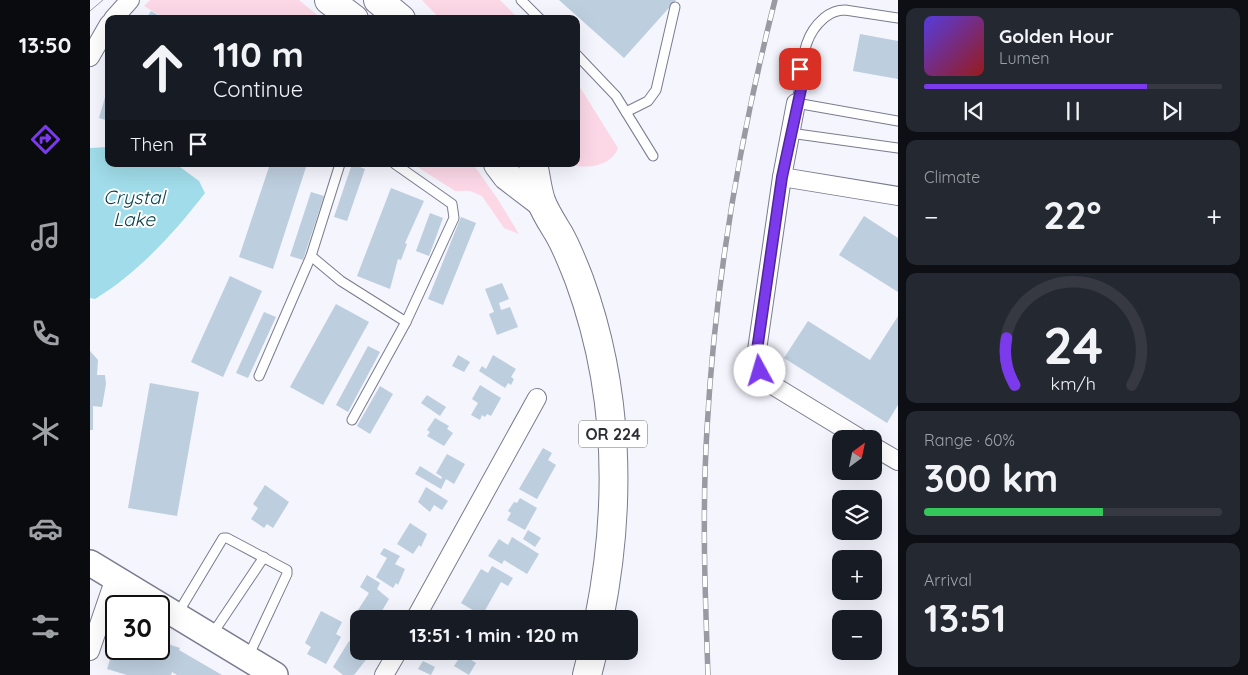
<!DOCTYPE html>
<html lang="en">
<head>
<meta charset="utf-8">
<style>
  :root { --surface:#171b24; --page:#242831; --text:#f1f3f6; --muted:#9ea1a6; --line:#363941; --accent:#7c3aed }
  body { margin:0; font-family:Quicksand,sans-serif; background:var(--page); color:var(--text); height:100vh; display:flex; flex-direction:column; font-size:19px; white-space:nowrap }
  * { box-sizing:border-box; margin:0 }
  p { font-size:16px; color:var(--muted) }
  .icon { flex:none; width:28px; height:28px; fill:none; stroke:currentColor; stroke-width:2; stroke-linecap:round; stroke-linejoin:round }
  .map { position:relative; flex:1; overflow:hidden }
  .sheet { display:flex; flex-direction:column; gap:8px; padding:8px; background:#0d0f14; width:350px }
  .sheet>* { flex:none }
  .guide { position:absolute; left:15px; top:15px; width:475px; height:152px; border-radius:10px; box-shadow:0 5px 20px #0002; background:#171b24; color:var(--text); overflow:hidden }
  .needle { width:32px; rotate:33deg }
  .controls { position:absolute; left:742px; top:430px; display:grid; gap:10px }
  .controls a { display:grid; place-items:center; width:50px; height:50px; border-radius:10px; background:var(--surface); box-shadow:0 5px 20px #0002; font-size:25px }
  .speed { position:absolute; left:15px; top:595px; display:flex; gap:10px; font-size:25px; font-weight:700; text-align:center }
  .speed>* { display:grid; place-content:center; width:65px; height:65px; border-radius:50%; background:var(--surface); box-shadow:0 5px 20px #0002; line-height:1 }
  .speed .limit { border:2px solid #111; border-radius:8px; background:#fff; color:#111 }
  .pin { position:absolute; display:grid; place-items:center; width:42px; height:42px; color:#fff; margin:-21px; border-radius:10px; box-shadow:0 2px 8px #0006 }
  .me { position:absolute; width:55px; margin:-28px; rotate:354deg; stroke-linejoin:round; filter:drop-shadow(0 0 4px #0008) }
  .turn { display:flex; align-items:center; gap:18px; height:105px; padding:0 25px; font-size:22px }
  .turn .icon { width:65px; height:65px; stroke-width:2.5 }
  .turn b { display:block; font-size:35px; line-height:42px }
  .then { display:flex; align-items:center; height:48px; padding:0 25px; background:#0003; gap:10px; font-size:19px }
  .big { font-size:38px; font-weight:800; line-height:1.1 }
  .sheet .tile { flex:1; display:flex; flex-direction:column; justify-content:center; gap:8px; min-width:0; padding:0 18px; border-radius:10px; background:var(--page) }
  .sheet .dial { align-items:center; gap:0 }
  .dial svg { height:130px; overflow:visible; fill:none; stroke:var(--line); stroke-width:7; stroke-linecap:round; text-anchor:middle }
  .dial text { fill:var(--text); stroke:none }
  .song { display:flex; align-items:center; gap:15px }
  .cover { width:60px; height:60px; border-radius:8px; background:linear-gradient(135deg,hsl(250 70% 55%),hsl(0 70% 35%)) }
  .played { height:5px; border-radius:2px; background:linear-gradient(90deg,var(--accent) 75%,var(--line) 75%) }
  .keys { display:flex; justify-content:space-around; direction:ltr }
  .heat { display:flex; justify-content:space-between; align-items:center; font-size:28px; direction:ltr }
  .charge { height:8px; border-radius:4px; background:linear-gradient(90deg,#34c759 60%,var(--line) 0) }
  .trip { position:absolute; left:260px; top:610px; width:288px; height:50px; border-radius:10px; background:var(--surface); box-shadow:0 5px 20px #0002; font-weight:800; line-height:50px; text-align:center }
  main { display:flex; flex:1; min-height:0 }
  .menu { display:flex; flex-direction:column; width:90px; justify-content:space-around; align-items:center; background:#090b0e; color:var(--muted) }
  .menu .icon { width:35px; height:35px }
  .menu .selected { color:var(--accent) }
  .menu b { font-size:22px; color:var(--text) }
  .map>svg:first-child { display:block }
</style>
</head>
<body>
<main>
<nav class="menu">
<b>13:50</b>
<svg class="icon selected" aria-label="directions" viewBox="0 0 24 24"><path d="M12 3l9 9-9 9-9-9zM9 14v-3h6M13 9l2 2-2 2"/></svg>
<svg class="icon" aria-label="music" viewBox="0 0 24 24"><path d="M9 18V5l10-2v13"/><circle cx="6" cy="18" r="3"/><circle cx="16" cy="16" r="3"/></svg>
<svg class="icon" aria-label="phone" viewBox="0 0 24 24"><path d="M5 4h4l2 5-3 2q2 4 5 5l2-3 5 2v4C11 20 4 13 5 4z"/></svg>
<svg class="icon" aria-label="climate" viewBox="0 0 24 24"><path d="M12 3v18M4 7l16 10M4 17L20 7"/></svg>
<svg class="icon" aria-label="car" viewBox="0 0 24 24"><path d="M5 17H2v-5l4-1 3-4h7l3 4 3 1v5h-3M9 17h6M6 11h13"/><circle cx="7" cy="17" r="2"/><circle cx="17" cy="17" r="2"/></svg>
<svg class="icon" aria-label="filters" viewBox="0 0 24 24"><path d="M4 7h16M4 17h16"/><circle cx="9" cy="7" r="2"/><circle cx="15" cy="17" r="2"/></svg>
</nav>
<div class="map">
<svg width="808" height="675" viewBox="0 0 808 675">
  <rect width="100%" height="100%" fill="#f4f5fd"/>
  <g fill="#fcd8e7">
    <path d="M60,0H209L232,19H77L54,6Z"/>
    <path d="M332,0H410L429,19H350Z"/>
    <path d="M486,81L528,148C522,166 495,170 480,164H486Z"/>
    <path d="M323,164H383L407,198L429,234L414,228L392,196L380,191H365Z"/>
  </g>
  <path fill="#a0dce9" d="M19,147V164H86L109,181L115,193C84,233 49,272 5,299L0,298V148Z"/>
  <g fill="#bdcede">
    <path d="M469,0H586L534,58Z"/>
    <path d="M61,11L75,19H56Z"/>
    <path d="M770,34L808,41V79L763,71Z"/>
    <path d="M18,87H19V121L9,118Z"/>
    <path d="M180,164H217L183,269L149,257Z"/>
    <path d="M262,164L275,169L257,221L244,217Z"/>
    <path d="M301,188L334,201L315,243L317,244L311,260L308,259L300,289L267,276Z"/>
    <path d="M221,192L234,196L213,260L200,256Z"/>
    <path d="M340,213L353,218L339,256L326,251Z"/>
    <path d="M774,216L808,238V292L749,255Z"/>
    <path d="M371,217L386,223L353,305L338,299Z"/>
    <path d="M140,276L172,291L133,377L101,362Z"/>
    <path d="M412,283L419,299L409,303L411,310L420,307L428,327L407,335L399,314L404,312L395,289Z"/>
    <path d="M246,304L279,322L233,405L200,387Z"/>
    <path d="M174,312L186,317L158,378L146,373Z"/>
    <path d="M808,316V405L797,423L694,358L718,321L780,360Z"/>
    <path d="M278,346L290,352L258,412L246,405Z"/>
    <path d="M0,351L8,360L7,375H15L16,384L12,407L3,406V430H0Z"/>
    <path d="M368,355L380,362L374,372L362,366Z"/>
    <path d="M403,355L426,369L421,377L424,379L421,385L418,383L415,388L389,371L392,366L396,369Z"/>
    <path d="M60,383L109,392L87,516L38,508Z"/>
    <path d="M390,385L411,398L401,416L397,414L395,417L392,415L390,420L381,415L388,403L382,399Z"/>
    <path d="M290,386L303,394L280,434L267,426Z"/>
    <path d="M337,395L356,407L350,416L331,403Z"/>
    <path d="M345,418L359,426L357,429L363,433L354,446L337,436L340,432L337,430Z"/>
    <path d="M453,448L462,453L458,460L466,465L447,499L429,489Z"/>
    <path d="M357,454L375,464L364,484L356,479L351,489L325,474L330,466L351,479L352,477L346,473Z"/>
    <path d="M175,485L199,502L183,528L177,524L174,528L161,519L168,508L163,504Z"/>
    <path d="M336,487L358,501L352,510L344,505L340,512L328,502Z"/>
    <path d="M430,498L447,508L435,530L417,520L421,513L418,511L424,502L427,503Z"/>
    <path d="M320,523L337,534L331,547L329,545L323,554L307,544Z"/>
    <path d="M438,530L451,538L445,547L433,539Z"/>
    <path d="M422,537L449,554L437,574L414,560L412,564L398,556L409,539L418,545Z"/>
    <path d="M294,548L310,556L305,564L315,569L308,585L306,583L303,588L286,577L297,558L290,554Z"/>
    <path d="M402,566L423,578L418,586L411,582L393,614L402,619H383L386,612L371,603L391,569L398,573Z"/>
    <path d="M277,575L290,583L287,589L299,599L287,619H282L268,610L279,593L270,587Z"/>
    <path d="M231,611L252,622L246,634L251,637L236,664L217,654L221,647L215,643Z"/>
    <path d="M26,641V649H69V641L90,648L89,650L132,675H87L82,672L81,675H37L17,669Z"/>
    <path d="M259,641L269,647V651H275L279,656L264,675H253L243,667Z"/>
    <path d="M372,654L386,663L379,675L364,666Z"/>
    <path d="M333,661L345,667L341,675L328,669Z"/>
  </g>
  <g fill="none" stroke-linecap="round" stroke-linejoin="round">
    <defs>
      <g id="lane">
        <path d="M431,0L450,19"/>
        <path d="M808,18L755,10C747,10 740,13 734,18C706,42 716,73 706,103L808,121"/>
        <path d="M486,54L526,96L563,156"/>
        <path d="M536,112L558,101L566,90L585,7"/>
        <path d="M700,133L808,148"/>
        <path d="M221,256L251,281L316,322"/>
        <path d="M169,376L221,256L250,164"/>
        <path d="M262,420L316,322L364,218L362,204L305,164"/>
        <path d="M88,613L133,538H137L197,570V574L158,657"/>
        <path d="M121,636L174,557"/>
      </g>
      <g id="street">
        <path d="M23,19L40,0"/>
        <path d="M0,57L19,24"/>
        <path d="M706,103L692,177L666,357L670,371L679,383L771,439"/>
        <path d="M692,177L808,196"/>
        <path d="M784,447L808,461"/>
        <path d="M325,619L447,398"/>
        <path d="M0,651L25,578"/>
        <path d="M294,675L308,651"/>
      </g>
      <path id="secondary" d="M0,563L185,675"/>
      <g id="highway">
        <path d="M239,0L264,19"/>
        <path d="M288,0L311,19"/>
        <path d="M408,164L417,176L451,202"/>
        <path d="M443,164C446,176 447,189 451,201C455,212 463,224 469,234C477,248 483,264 489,279C529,388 532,505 509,619"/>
        <path d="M497,675L503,651"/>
      </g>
    </defs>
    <use href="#lane" stroke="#7a7b8e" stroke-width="11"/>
    <use href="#street" stroke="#7a7b8e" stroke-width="20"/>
    <use href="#secondary" stroke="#7a7b8e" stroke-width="28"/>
    <use href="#highway" stroke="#7a7b8e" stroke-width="30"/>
    <use href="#lane" stroke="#fff" stroke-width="9"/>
    <use href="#street" stroke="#fff" stroke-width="18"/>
    <use href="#secondary" stroke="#fff" stroke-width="25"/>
    <use href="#highway" stroke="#fff" stroke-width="28"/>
    <path stroke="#999aa2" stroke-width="1" d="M0,11L13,0"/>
    <defs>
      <path id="rail" d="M618,675C615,593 612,511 617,429C625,284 649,141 685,0"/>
    </defs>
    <use href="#rail" stroke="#999aa2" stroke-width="5.5"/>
    <use href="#rail" stroke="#fff" stroke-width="4" stroke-dasharray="11" stroke-linecap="butt"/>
  </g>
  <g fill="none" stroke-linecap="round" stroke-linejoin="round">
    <defs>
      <path id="route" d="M670,371L666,357L692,177L711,89L710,69"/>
    </defs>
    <use href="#route" stroke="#51269a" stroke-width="12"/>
    <use href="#route" stroke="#7c3aed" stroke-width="9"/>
  </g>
  <g text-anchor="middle" stroke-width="4" stroke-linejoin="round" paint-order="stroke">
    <rect fill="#fff" stroke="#6c6d72" stroke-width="1" x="489" y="420.5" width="68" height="27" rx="4"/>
    <g font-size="16" font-weight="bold" fill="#2d2e36">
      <text x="523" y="440">OR 224</text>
    </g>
    <g font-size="19" font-style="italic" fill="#09414b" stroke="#fff">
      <text x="44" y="204">Crystal<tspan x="44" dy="22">Lake</tspan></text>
    </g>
  </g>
</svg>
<div class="controls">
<a><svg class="needle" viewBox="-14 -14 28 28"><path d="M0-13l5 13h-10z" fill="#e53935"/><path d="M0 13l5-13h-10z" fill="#9ea1a6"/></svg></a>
<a><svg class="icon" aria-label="layers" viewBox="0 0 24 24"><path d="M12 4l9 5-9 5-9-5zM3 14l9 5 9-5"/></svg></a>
<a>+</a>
<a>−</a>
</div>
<div class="speed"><div class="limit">30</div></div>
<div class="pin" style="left:710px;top:69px;background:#d93025"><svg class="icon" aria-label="arrive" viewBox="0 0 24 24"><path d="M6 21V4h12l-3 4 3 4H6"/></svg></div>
<svg class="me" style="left:670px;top:371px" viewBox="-20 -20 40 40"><circle r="19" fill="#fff"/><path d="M0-13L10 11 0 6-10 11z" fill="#7c3aed"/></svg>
<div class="trip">13:51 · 1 min · 120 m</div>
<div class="guide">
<div class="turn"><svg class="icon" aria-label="ahead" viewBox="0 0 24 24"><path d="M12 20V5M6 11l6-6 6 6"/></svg><div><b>110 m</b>Continue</div></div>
<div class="then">Then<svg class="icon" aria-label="arrive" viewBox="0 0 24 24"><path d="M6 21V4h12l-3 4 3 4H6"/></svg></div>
</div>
</div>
<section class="sheet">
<div class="tile">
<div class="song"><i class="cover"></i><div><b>Golden Hour</b><p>Lumen</p></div></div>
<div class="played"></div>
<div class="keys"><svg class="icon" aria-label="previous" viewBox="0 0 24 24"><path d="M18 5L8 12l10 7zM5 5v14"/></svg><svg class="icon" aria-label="pause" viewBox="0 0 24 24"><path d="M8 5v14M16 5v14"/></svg><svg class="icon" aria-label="next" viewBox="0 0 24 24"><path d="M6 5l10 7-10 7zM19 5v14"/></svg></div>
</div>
<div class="tile"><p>Climate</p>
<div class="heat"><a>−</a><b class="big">22°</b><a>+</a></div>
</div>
<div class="tile dial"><svg viewBox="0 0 100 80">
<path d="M14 69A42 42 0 1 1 86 69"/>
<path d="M14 69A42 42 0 0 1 9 40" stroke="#7c3aed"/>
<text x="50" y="56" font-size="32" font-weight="700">24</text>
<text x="50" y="72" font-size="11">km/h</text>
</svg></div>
<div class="tile"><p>Range · 60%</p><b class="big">300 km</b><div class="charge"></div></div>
<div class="tile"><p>Arrival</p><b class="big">13:51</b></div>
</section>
</main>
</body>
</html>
